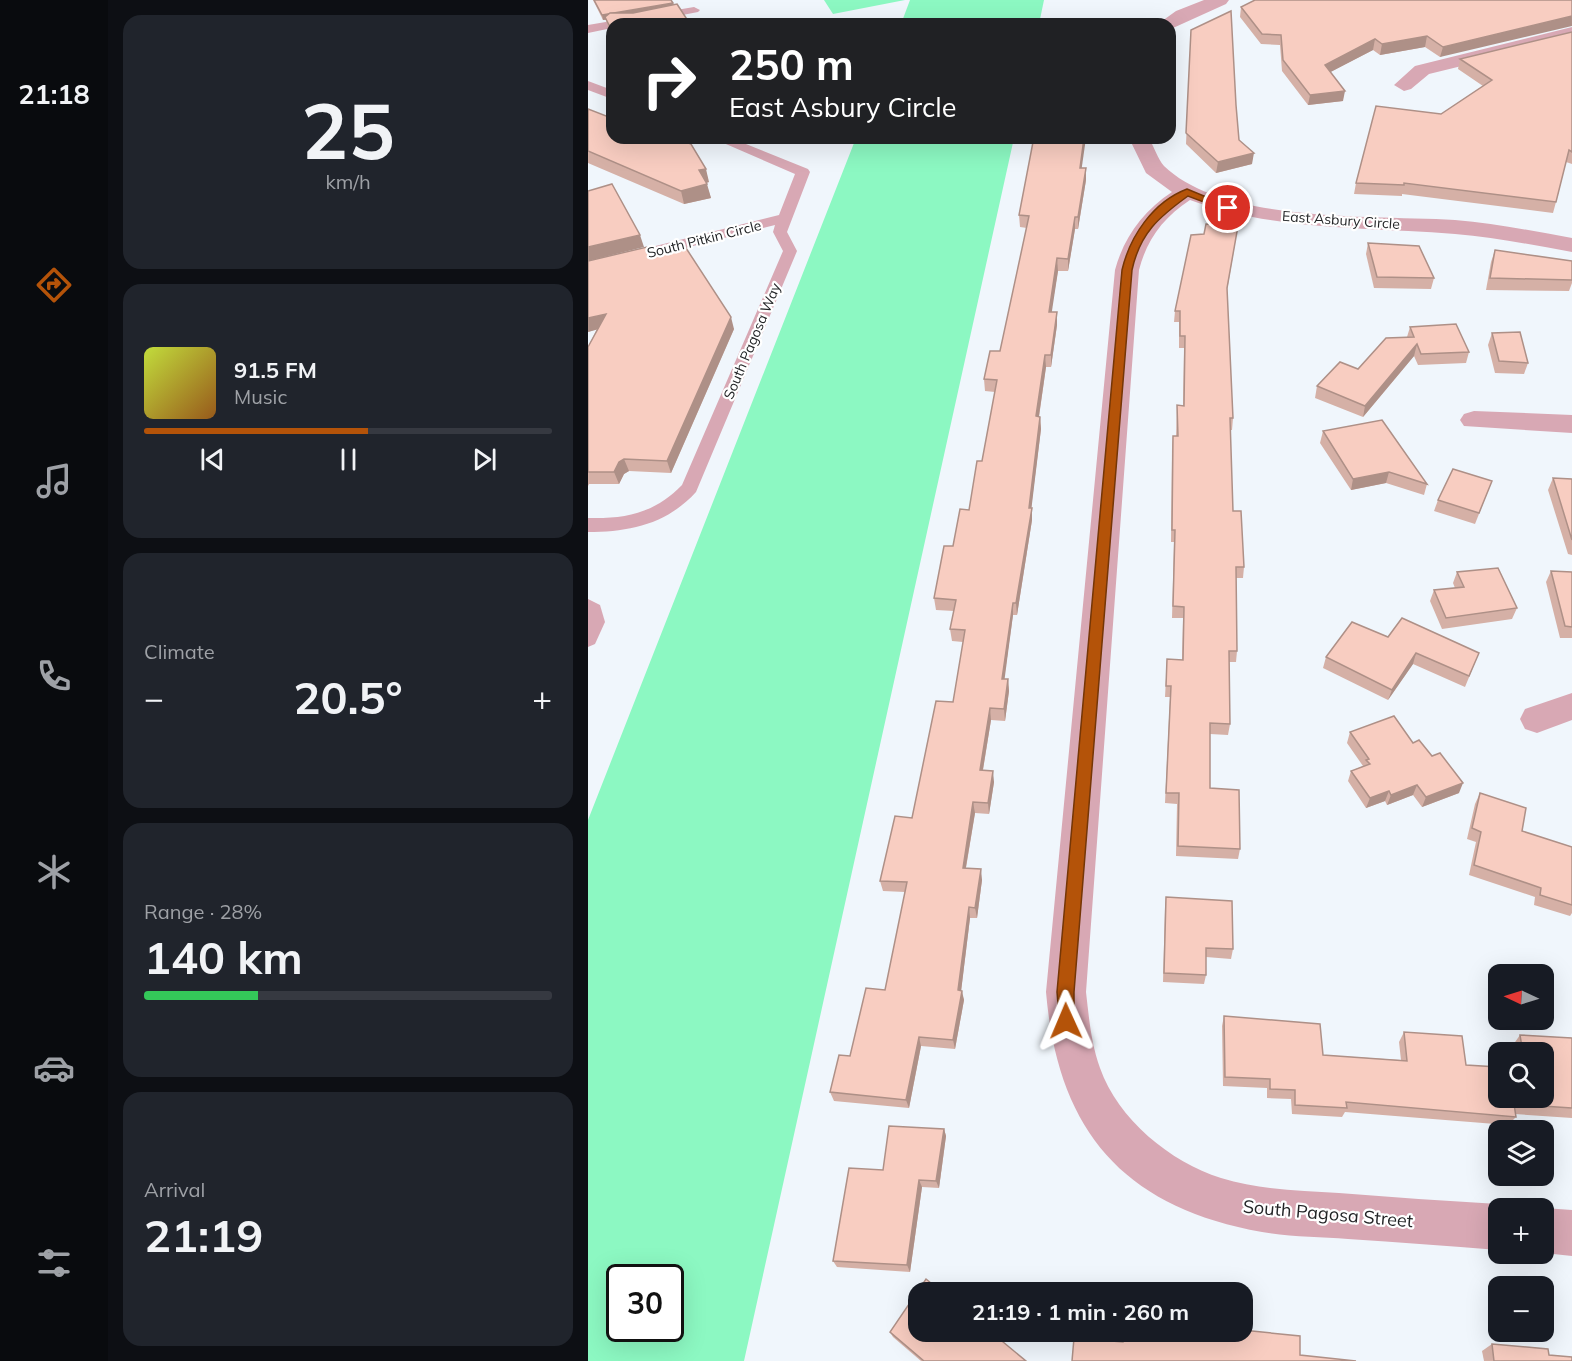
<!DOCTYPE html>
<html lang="en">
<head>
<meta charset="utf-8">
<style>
  :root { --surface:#171b24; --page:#20242c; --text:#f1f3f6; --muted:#9ea1a6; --line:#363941; --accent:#b45309 }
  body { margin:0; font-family:Mulish,sans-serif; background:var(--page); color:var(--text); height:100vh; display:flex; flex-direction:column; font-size:22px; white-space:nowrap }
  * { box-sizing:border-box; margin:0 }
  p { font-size:20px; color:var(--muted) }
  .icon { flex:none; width:33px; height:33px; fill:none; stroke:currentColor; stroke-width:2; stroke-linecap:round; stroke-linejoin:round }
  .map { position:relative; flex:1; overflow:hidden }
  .drawer { display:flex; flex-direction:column; gap:15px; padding:15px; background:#0d0f14; width:480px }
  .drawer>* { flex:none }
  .top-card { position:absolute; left:18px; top:18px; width:570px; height:126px; border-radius:18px; box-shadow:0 6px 24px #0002; background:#202124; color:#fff; overflow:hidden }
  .needle { width:39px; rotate:274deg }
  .buttons { position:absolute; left:900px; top:964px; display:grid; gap:12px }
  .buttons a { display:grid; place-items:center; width:66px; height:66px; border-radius:12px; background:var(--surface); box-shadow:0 6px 24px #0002; font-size:30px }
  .speed { position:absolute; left:18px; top:1264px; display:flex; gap:12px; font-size:30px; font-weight:700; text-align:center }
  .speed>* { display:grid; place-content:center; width:78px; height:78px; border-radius:50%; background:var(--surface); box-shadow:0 6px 24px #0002; line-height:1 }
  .speed .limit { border:3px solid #111; border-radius:9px; background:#fff; color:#111 }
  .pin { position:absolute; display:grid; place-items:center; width:51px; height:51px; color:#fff; margin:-26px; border:3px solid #fff; border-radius:50%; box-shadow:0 2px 6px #0007 }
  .me { position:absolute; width:66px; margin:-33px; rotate:359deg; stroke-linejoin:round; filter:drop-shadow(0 0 4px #0008) }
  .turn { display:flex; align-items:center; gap:21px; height:126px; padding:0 24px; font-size:27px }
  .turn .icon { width:78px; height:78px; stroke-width:2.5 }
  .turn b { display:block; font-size:42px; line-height:51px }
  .big { font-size:45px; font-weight:700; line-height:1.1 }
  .drawer .tile { flex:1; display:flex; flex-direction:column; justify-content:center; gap:9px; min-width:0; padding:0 21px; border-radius:18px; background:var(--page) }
  .drawer .dial { align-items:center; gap:0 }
  .dial b { font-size:78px; line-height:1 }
  .song { display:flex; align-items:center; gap:18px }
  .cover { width:72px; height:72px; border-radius:9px; background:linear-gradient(135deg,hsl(70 70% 55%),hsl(30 70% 35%)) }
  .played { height:6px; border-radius:3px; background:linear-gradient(90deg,var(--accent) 55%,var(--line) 55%) }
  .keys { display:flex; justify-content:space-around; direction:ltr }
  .heat { display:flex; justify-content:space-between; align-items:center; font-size:33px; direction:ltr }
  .charge { height:9px; border-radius:4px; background:linear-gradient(90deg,#34c759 28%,var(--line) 0) }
  .trip { position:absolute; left:320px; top:1282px; width:345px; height:60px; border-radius:18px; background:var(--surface); box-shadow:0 6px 24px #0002; font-weight:700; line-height:60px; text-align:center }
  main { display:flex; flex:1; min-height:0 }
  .menu { display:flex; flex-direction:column; width:108px; justify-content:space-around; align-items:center; background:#090b0e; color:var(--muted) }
  .menu .icon { width:42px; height:42px }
  .menu .on { color:var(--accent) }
  .menu b { font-size:27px; color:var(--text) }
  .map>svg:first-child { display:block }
</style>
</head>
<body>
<main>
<nav class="menu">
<b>21:18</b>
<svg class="icon on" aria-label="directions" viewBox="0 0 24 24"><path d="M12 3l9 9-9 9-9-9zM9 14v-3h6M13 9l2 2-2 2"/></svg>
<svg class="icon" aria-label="music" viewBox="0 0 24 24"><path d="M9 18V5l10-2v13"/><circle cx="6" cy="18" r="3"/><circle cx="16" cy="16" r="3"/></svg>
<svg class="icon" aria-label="phone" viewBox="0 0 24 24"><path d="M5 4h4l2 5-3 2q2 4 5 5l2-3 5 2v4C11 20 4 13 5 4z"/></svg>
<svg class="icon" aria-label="climate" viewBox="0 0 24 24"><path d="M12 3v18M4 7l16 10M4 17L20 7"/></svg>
<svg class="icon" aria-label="car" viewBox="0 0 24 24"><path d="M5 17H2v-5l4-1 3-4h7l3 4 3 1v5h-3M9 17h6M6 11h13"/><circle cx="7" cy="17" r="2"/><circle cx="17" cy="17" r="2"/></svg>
<svg class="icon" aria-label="filters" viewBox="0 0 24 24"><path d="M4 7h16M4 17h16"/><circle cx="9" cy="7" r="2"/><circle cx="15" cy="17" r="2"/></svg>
</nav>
<section class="drawer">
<div class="tile dial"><b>25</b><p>km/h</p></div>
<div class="tile">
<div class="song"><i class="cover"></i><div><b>91.5 FM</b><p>Music</p></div></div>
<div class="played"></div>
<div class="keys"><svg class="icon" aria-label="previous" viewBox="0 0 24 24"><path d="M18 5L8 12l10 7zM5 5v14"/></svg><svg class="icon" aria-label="pause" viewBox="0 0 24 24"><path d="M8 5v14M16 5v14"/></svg><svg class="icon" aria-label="next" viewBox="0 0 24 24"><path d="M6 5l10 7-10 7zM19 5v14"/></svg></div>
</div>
<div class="tile"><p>Climate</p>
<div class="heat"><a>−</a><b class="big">20.5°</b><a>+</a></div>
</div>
<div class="tile"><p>Range · 28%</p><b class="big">140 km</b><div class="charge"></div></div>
<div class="tile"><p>Arrival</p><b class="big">21:19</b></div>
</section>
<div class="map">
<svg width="984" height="1361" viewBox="0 0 984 1361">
  <rect width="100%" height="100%" fill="#f0f6fc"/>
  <g fill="#8cf8c2" fill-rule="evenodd">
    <path d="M236,0H317L245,14Z"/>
    <path d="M322,0H456L451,24H313Z"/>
    <path d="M268,138H426L156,1361H0V820ZM32,1278H82V1329H32Z"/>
  </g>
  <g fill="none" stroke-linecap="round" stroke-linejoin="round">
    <g fill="#d8a8b4" fill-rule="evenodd">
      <path d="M106,7L112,10L110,12L48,24H24V28L0,33V25Z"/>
      <path d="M287,19L291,20V24H272Z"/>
      <path d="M0,81L24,90V99L0,90Z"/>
      <path d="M124,138H143L220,169L222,172L199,232L209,251L108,492C79,524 42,532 0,532V518C38,519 67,513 94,485L195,251L185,232L187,225L0,273V263L191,215L207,174Z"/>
      <path d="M0,599L12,605L17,622L7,644L0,647Z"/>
    </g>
    <g fill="#d8a8b4" fill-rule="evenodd">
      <path d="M616,0H641L638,4L585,28L582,29V24H570L588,11Z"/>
      <path d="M984,27V39L841,74L823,89L816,91L806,85L827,66Z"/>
      <path d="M541,138H561C566,147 570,159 576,166C636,224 787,215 867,220C906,223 945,231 984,238V252C945,245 906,237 867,234C777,227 687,231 602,200C575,218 559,239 551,270L498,992C501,1018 503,1043 512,1068C530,1119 582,1162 633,1178C671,1190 711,1190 751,1193C804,1197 857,1201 910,1204L921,1209H910V1250C860,1246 810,1242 760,1239C732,1237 702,1237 674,1232C535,1207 470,1131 458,992L527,270C536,237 555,211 584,192L558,173Z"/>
      <path d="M886,411L984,415V433L876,426L872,420L876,414Z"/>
      <path d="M984,693V720L949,733L937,729L932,719L937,709Z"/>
      <path d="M956,1208L984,1210V1256L956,1253Z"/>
    </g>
  </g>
  <g fill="#d5b0a6">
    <path d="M5,0H83L85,5L102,24H24V37L21,31L18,20H15Z"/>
    <path d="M984,0L852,57L837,47L792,55L785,50L742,72L755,101L720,105L694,71L692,45L673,44L652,17L653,7Z"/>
    <path d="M603,30L648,105L651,140L664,164L628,173L598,144Z"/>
    <path d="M984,32V164L978,162L968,202L965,213L814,194V196L766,194L768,183L853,114L895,86L870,69L872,59Z"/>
    <path d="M0,109L121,182L118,183L123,198L96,204L0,163Z"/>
    <path d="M217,138H232L229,140Z"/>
    <path d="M494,168H498V180L490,229H487L480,271H470L463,312H469V325L463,367H458L451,417H452L453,429L443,508L444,520L429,615H425L416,679H420L421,691L417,721L403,720L395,770L406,782L401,814L387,813L378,868L394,880L389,918H382L373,991L376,1000L367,1049L333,1046L321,1108L246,1101L242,1092L297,990L317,892L295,891L292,881L324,818L365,702L375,642L364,641L362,629L366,611L348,610L346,598L365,546L381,510L394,461L407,392L397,391L396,379L412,351L439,228L432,227L431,215Z"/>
    <path d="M616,234L648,238L639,291L645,418L644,430H642L645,511L656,567L655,578H648L649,651L648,662H641L642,724L640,735L622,734V788L652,849L650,859L588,856L589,804L577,803L582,697H577L579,659L594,660L595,618H584L586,542H583L584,447L585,436H588L589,405L595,406L596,348H591V322H586L587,311Z"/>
    <path d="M780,243L846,278L843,289L786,288L778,254Z"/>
    <path d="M907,250L984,261V283L981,291L898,290L903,262Z"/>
    <path d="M63,254L146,329L83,473L41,471L36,474L31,484H1L0,486V347L9,329L0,332Z"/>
    <path d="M822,327L881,352L878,363L830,365L826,356L775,417L727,398L729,386L770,369L819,337Z"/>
    <path d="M904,333L940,363L936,374L907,373L900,345Z"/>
    <path d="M735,431L839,484L836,495L798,483L763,490L732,443Z"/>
    <path d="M965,478L984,479V555L980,554L960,490Z"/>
    <path d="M904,481L887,524L846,511L850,500Z"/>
    <path d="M963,571L984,572V638H972L958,582Z"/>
    <path d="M869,572L929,608L924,619L854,629L842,601L846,590L867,588L865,583Z"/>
    <path d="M800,637L891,653L877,687L825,664L800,700L735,668L738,657Z"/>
    <path d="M762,732L825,743L871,793L834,807L825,795L799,805L797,801L778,808L760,781L763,771L775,766L759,743Z"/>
    <path d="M892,793L934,831L984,847V913L982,916L946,905L947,897L881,875L888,842L879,839L887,804Z"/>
    <path d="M578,897L645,949L643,959L618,957V975L616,984L575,982L577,907Z"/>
    <path d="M636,1016L735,1055L813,1060L811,1042L816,1032L878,1065L910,1098L956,1053H926L925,1045L932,1035L984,1038V1118L927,1114L928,1117L920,1125L757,1112L754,1117L704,1114L703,1099L679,1098V1088L635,1086L634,1026Z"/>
    <path d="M356,1129L358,1136L351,1188L334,1187L322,1272L249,1267L245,1261L295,1170Z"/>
    <path d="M302,1332L438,1361H333L305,1337Z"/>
    <path d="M904,1344L961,1355L984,1361H896L894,1351Z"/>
  </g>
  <g fill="#ae9087">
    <path d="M85,3L86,8L15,20L14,15Z"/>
    <path d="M984,16V26L852,57L855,47Z"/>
    <path d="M21,25H24V35Z"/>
    <path d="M839,36L837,47L792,55L794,44Z"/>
    <path d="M787,39L785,50L735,76L737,65Z"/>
    <path d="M757,91L755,101L720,105L722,95Z"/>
    <path d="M496,138H498L492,180V168Z"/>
    <path d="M666,153L664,164L628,173L630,162Z"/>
    <path d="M498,168V180L490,229V217Z"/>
    <path d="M118,169L121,182L114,184L111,170Z"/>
    <path d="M119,184L123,198L96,204L93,191Z"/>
    <path d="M487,217V229L480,271V259Z"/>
    <path d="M52,235L56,247L0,261V247Z"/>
    <path d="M469,258L470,271L462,324L461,312Z"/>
    <path d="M469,312V325L463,367V355Z"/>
    <path d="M18,314L22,326L0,332V318Z"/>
    <path d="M143,317L146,329L83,473L79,461Z"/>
    <path d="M829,344L826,356L775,417L777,406Z"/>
    <path d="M457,355L458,367L449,429L448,416Z"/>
    <path d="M452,417L453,429L443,512L444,508V520L429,615L428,603L441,508Z"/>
    <path d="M36,459L41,471L36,474L31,484L26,472L31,462Z"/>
    <path d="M801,472L798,483L763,490L765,479Z"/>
    <path d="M425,603V615L415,691L414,679Z"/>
    <path d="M828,653L825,664L800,700L804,690Z"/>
    <path d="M420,679L421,691L417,721L416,709Z"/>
    <path d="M402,708L403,720L393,781L392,770Z"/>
    <path d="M405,771L406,782L401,814L400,803Z"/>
    <path d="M875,783L871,793L834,807L838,797Z"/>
    <path d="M829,785L825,795L799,805L803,795Z"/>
    <path d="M801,791L797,801L778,808L782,798Z"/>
    <path d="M385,802L387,813L376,878L375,868Z"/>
    <path d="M393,869L394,880L389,918L387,908Z"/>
    <path d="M381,907L382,918L372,1000L370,990Z"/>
    <path d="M374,991L376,1000L367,1049L365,1040Z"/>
    <path d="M331,1037L333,1046L321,1108L318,1100Z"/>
    <path d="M356,1129L358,1136L351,1188L348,1181Z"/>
    <path d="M331,1180L334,1187L322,1272L319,1265Z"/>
  </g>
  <g fill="#f8cdc1" stroke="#ae9087" stroke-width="1.5">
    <path d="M6,0H83L85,3L14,15Z"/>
    <path d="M667,0H984V16L855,47L839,36L794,44L787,39L737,65L757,91L722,95L695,60L693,35L674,34L653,7Z"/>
    <path d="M89,4L102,24H42L41,22L24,24V25H21L17,17L22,13H45Z"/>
    <path d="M643,11L648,105L651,140L666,153L630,162L598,133L603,30Z"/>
    <path d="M984,32V152L981,150L968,202L816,183V185L768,183L788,106L853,114L904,80L872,59Z"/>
    <path d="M0,109L18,116L24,113V138H88L103,144L118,169L111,170L119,184L93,191L0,151Z"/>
    <path d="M454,138H496L492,168H498L490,217H487L480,259L469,258L461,312H469L463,355H457L448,416L452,417L441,508H444L428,603H425L414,679H420L416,709L402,708L392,770L405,771L400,803L385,802L375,868L393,869L387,908L381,907L370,990L374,991L365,1040L331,1037L318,1100L242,1092L251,1055L262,1056L278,988L297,990L319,882L292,881L307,816L324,818L348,701L365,702L377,630L362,629L368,600L346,598L356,546H365L372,509L381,510L389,461H394L409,380L396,379L402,351H412L441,216L431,215L445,142H453Z"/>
    <path d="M24,184L52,235L0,247V191Z"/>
    <path d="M618,224L650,226L639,288L645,418H642L645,511H653L656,567H648L649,651H641L642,724L622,723V788L651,790L652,849L590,846L591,793H578L583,686H578L579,659L595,660L596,607L585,606L587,530H584L585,436H590L589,405L596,406L597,336H592V311H587L603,235L616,234Z"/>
    <path d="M780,243L831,246L846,278L789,277Z"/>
    <path d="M96,245L143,317L79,461L36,459L31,462L26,472H0V347L18,314L0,318V261L59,247L63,254Z"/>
    <path d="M907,250L984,261V280L902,278Z"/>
    <path d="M868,324L881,352L833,354L829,344L777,406L729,386L752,362L770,369L798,338L826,337L822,327Z"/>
    <path d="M932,332L940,363L911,361L904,333Z"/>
    <path d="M794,420L839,484L801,472L765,479L735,431Z"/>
    <path d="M865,469L904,481L891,513L850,500Z"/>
    <path d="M965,478L984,479V540Z"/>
    <path d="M910,568L929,608L858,618L846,590L876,587L869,572Z"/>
    <path d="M963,571L984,572V627L977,626Z"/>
    <path d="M814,618L891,653L881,676L828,653L804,690L738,657L764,622L800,637Z"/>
    <path d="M806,716L825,743L831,740L844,756L852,753L875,783L838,797L829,785L803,795L801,791L782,798L763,771L782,764L778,760L781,759L762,732Z"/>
    <path d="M892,793L938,808L934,831L984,847V905L952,895L953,888L886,865L893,832L884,828Z"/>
    <path d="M578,897L644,901L645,949L618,948V975L576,973Z"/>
    <path d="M636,1016L732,1024L735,1055L819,1061L816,1032L874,1036L878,1065L910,1067V1098H956V1053H935L932,1035L984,1038V1108L926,1104L928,1117L758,1102L759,1108L707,1105V1090L682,1089V1079L637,1077Z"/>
    <path d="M301,1126L356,1129L348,1181L331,1180L319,1265L245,1261L261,1168L295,1170Z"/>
    <path d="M338,1279L355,1293H330V1332H403L438,1361H336L302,1332Z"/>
    <path d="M654,1330L712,1336V1355L768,1361H484L486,1338L535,1342L536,1332L550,1333V1332H654Z"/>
    <path d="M904,1344L960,1349L961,1355L984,1357V1361H906Z"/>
  </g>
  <path fill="#b45309" stroke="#753606" stroke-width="1.5" d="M599,189L645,208L637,210L600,196C571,217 552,233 544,270L486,992V1021L484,1027L478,1029L472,1027L469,992L534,270C542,236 565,202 599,189Z"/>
  <g text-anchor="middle" stroke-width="4.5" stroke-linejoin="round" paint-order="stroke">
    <g font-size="14" fill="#222426" stroke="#fff">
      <text transform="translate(753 220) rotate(4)" y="5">East Asbury Circle</text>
      <text transform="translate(116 239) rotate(-14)" y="5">South Pitkin Circle</text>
      <text transform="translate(164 341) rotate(-67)" y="5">South Pagosa Way</text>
    </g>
    <g font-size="18" fill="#222426" stroke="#fff">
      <text transform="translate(740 1214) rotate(5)" y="6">South Pagosa Street</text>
    </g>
  </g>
</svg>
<div class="buttons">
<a><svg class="needle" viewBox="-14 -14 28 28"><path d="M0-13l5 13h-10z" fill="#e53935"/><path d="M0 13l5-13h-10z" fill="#9ea1a6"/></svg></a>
<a><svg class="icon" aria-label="search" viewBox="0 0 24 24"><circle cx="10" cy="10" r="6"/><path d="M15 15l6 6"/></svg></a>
<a><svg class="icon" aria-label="layers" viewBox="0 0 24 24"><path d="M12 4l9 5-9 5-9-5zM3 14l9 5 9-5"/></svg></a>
<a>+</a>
<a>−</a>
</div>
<div class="speed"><div class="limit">30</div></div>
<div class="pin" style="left:640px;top:208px;background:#d93025"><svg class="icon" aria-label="arrive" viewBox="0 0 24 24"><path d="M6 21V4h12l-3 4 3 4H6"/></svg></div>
<svg class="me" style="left:478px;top:1021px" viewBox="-20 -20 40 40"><path d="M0-17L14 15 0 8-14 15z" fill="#b45309" stroke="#fff" stroke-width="4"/></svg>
<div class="trip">21:19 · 1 min · 260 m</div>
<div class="top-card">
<div class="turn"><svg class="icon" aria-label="right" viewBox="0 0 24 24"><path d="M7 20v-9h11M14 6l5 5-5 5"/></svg><div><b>250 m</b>East Asbury Circle</div></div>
</div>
</div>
</main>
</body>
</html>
